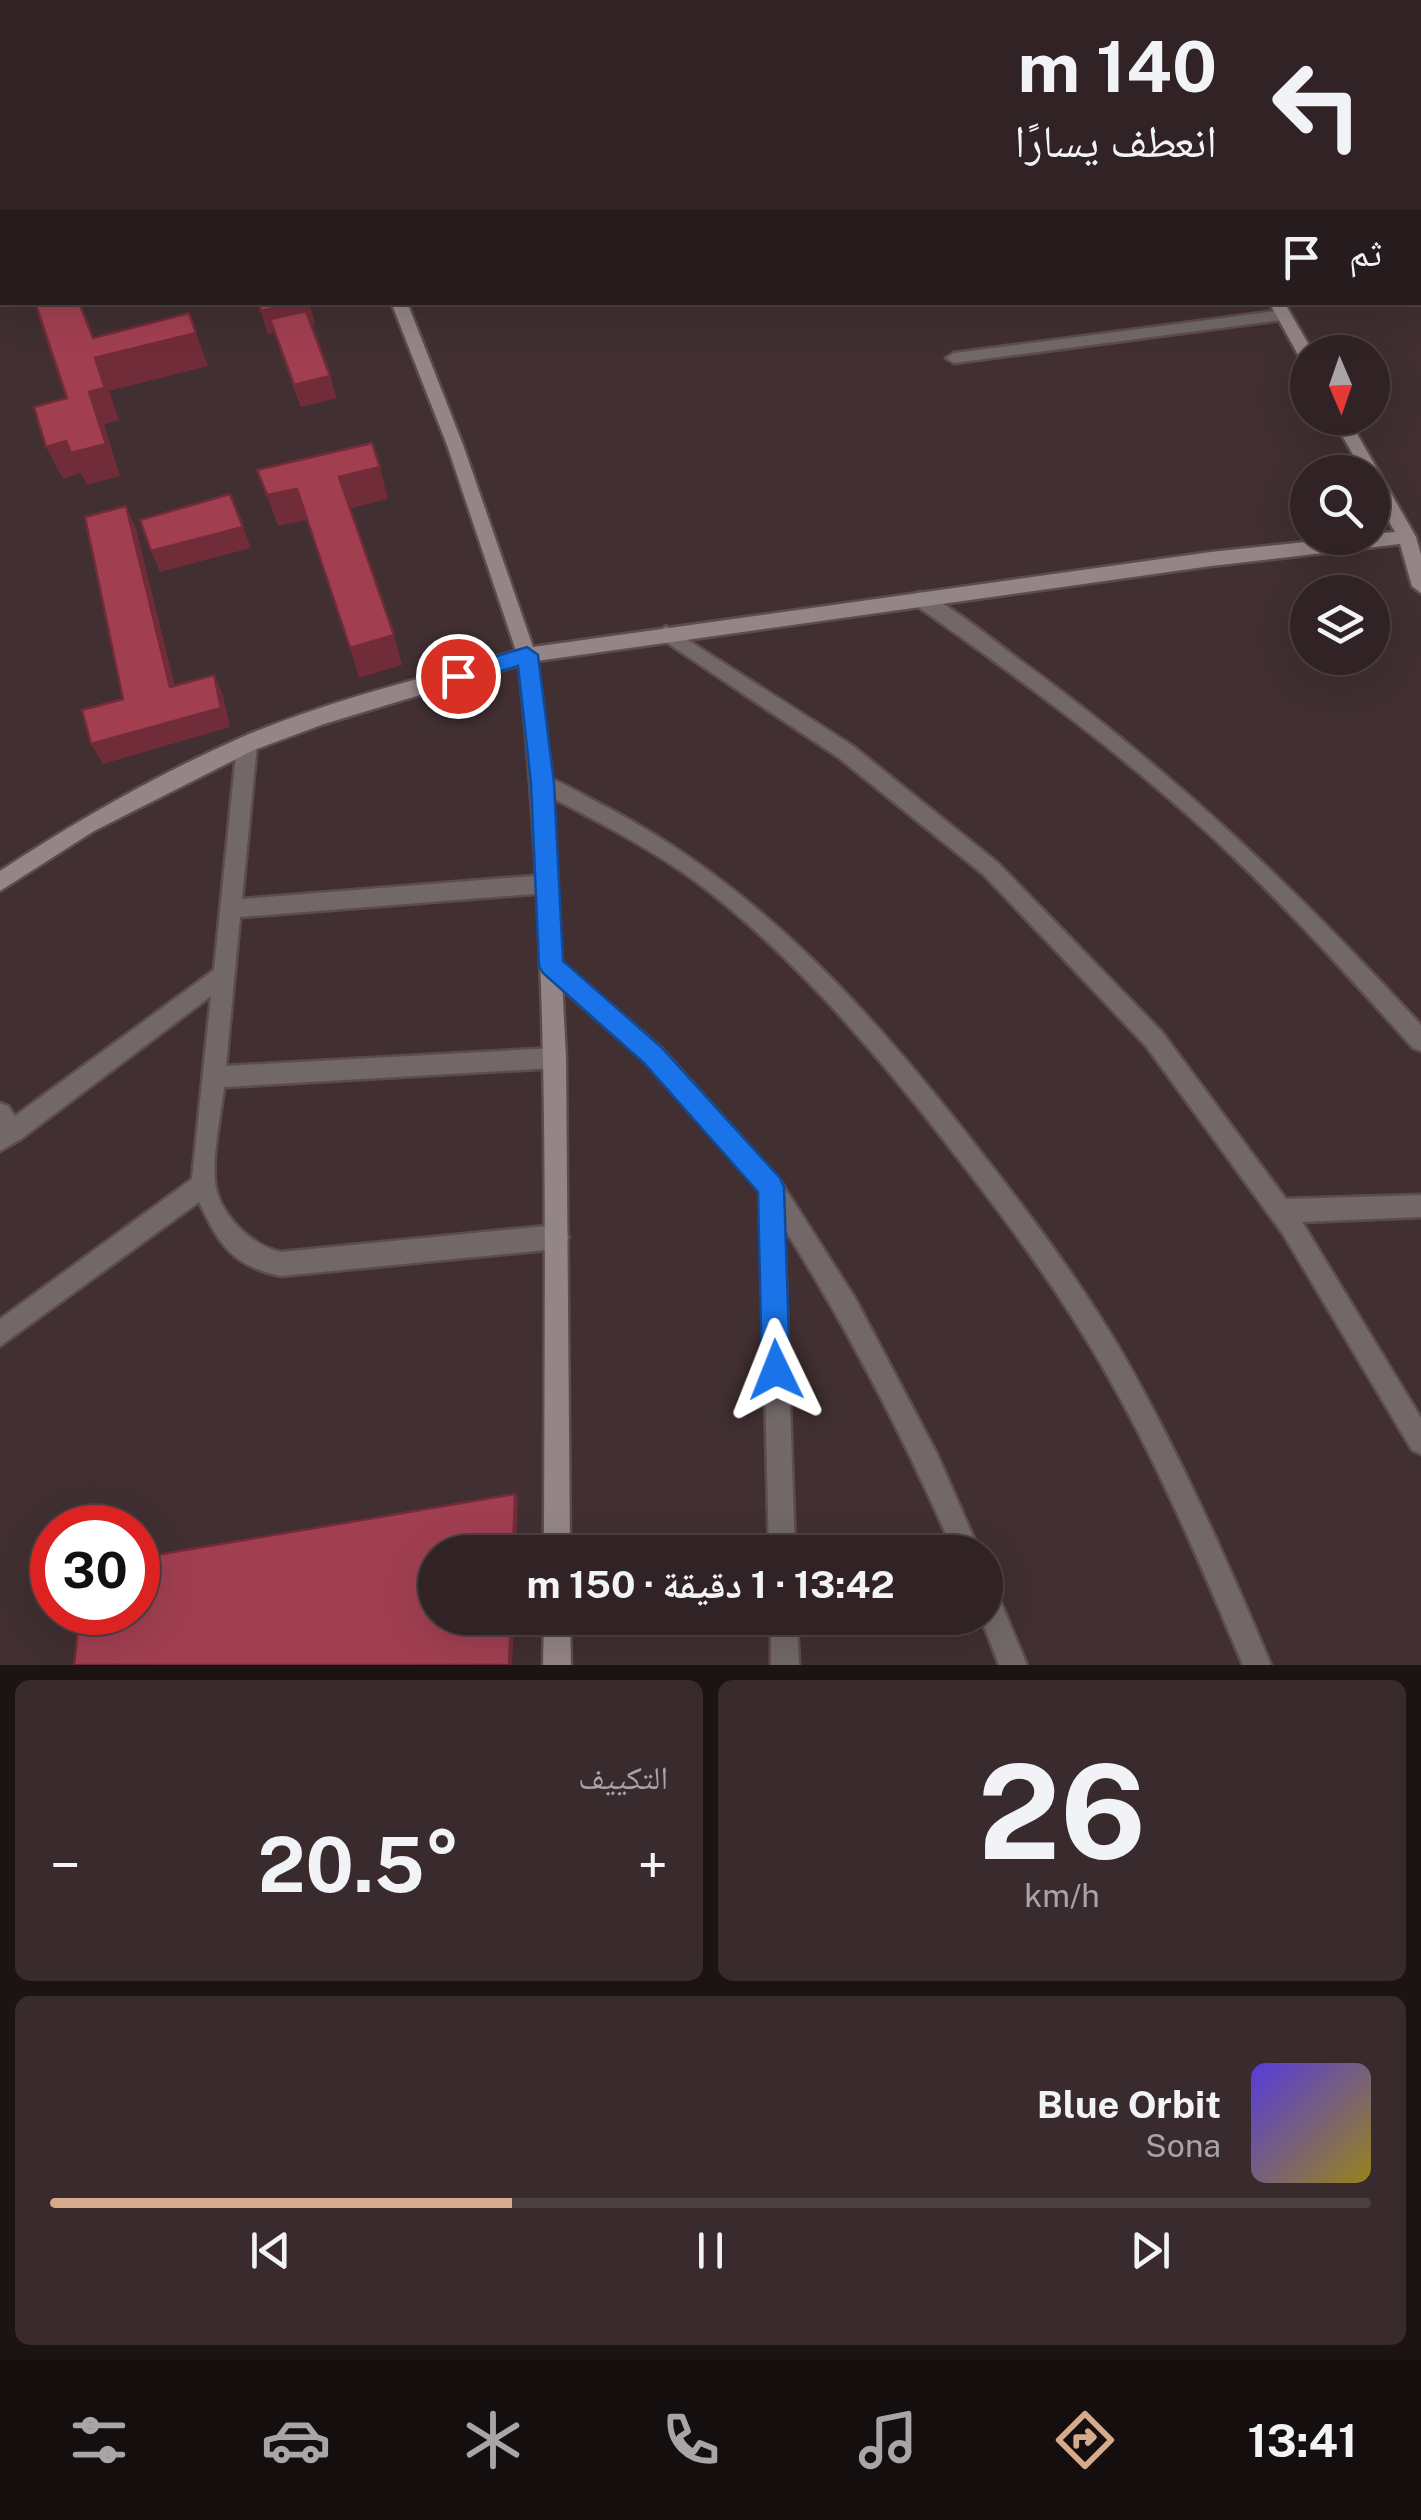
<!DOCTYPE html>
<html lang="ar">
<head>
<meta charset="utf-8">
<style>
  :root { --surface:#312325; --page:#392b2d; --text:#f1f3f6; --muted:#a8a4a7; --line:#4c4042; --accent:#d6ab8b }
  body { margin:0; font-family:"Public Sans","Noto Naskh Arabic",sans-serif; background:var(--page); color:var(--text); direction:rtl; height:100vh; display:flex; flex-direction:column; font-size:38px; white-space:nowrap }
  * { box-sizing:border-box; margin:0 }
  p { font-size:32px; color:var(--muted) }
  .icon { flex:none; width:55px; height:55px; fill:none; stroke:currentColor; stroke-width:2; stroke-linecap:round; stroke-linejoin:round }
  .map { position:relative; height:1665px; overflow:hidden; direction:ltr }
  .side { display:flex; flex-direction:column; gap:15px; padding:15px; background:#1b1314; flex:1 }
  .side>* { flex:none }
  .banner { position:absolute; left:0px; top:0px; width:1422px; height:305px; box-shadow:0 10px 40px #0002,0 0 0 2px var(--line); direction:rtl; background:#312325; color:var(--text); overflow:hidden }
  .needle { width:65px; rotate:178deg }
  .fabs { position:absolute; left:1290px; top:335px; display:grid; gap:20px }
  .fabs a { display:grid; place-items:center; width:100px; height:100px; border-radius:50%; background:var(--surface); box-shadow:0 10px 40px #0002,0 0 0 2px var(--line); font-size:50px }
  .speed { position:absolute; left:30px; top:1505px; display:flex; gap:20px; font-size:50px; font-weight:700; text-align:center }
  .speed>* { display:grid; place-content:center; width:130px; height:130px; border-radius:50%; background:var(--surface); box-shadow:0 10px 40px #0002,0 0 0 2px var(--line); line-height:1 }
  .speed .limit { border:15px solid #d22; background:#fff; color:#111 }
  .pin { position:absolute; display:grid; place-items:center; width:85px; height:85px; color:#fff; margin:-42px; border:5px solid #fff; border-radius:50%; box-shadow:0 2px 10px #0007 }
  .me { position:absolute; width:110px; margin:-55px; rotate:358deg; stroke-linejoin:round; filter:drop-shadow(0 0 8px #0008) }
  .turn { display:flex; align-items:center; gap:35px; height:210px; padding:0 40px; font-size:45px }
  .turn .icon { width:130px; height:130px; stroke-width:2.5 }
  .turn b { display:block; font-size:70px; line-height:85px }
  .then { display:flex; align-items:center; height:95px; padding:0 40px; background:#0003; gap:20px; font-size:38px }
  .big { font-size:75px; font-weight:700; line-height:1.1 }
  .side .card { flex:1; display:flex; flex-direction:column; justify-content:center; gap:15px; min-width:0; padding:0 35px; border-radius:15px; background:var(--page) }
  .side .dial { align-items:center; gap:0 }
  .dial b { font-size:130px; line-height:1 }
  .song { display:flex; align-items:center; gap:30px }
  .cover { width:120px; height:120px; border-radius:15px; background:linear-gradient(135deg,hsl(250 70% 55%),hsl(50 70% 35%)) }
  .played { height:10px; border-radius:5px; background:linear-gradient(90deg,var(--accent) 35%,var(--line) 35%) }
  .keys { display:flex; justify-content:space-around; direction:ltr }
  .heat { display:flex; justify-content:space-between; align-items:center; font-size:55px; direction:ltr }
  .side .tiles { flex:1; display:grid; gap:15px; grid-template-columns:1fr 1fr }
  .card:last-child { grid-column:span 2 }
  .trip { position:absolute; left:418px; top:1535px; width:585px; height:100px; border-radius:50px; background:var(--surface); box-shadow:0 10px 40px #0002,0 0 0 2px var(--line); font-weight:700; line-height:100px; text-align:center; direction:rtl }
  .tabs { display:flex; height:160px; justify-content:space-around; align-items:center; background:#140e0f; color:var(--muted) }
  .tabs .icon { width:70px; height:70px }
  .tabs .active { color:var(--accent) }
  .tabs b { font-size:45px; color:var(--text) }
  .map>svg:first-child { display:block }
</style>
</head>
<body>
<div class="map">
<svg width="1421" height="1665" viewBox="0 0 1421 1665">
  <rect width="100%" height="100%" fill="#412f31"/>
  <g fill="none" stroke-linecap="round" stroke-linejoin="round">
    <defs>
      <g id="street">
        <path d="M645,0H657L658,2H646Z"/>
        <path d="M0,25L2,26V38L0,37Z"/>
        <rect x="1420" y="92" width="1" height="8"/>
        <path d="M1421,281V292H1420V281Z"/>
        <path d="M1283,310L1289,311V319L954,363L946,358L954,353Z"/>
        <path d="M920,592C949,603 994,641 1021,661C1171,770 1296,888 1421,1025V1051L1413,1048C1342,969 1271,889 1191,818C1104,740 1009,671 914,604L911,599L914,594Z"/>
        <path d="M666,626L853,746L998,863L1162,1032L1286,1199L1421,1195V1217L1302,1222L1421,1418V1454L1412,1450L1283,1234L1146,1046L984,875L839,758L660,638L657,633Z"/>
        <path d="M247,736L254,738L257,744L242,899L546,875L553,878L556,884L553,890L546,893L240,917L226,1066L555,1048L563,1051L566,1058L563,1065L555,1068L224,1087C221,1115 212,1154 215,1182C218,1213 251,1246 281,1252L557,1225L565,1229L569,1237L565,1245L557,1249L281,1276C232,1266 219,1244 199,1202L0,1346V1319L192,1179L211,996L21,1139L0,1151V1103L8,1106L15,1116L214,970L237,744L240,738Z"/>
        <path d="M542,775C565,783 588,798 610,809C763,890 875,1016 980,1151C1032,1217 1082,1284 1124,1356C1180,1455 1227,1560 1271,1665H1243C1197,1556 1151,1446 1089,1344C1038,1260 977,1182 916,1105C851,1025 781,946 699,884C648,846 591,818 535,789L532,783L535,777Z"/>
        <path d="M551,957L558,959L661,1048L779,1179L855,1298L937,1454L980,1552H954C905,1440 850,1332 784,1228L795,1552H769L760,1191L645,1062L544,973L540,966L544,959Z"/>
        <path d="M985,1582L994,1586L1027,1665H999L981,1618H985Z"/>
        <path d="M771,1618H797L799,1665H771Z"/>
      </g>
      <g id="secondary">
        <path d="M281,0H293L294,2H282Z"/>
        <path d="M1083,0H1095L1096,2H1084Z"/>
        <rect x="0" y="167" width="2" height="8"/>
        <path d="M391,302H407L463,445L533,647L1211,552L1344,538H1372V534L1395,532L1372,491V472H1363L1332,418H1348L1416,537L1421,555V593L1412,586L1400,544L1211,566L537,661L552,783L566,1058L570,1552H544C544,1256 552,959 519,665L324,724L254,750L94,831L0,891V871C76,821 156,775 240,738C328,700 425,678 516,651L447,445Z"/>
        <path d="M1269,302H1284L1313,352H1308V363L1302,362Z"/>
        <path d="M544,1618H570L571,1665H543Z"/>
      </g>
    </defs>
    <use href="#street" stroke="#5d4c4e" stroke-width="5"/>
    <use href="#secondary" stroke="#5d4c4e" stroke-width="5"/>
    <path stroke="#857577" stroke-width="5" stroke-dasharray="4 5" stroke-linecap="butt" d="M1043,2L1049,0"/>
    <use href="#street" fill="#726869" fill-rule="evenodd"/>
    <use href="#secondary" fill="#948586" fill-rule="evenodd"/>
  </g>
  <g fill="#8a3646">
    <path d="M0,0H244L245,2H2V17L0,16Z"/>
    <path d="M848,0H929V2H849Z"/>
    <path d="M258,302L315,323L311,324L330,376L336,398L301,407L274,332L268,334Z"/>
  </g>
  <g fill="#712c39">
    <path d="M151,0H244L245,2H152Z"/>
    <path d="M912,0H929V2H911Z"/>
    <path d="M0,209H2V232L0,227Z"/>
    <path d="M79,302L101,357L196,333L208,366L109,391L119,420L104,425L120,476L87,485L81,473L63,479L46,447L95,358Z"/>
    <path d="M300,302H309L315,323L275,332L270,319L274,332L268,334L261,311Z"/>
    <path d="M330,376L336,398L301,407L294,385Z"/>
    <path d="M380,467L388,499L348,509L339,477Z"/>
    <path d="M297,489L307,520L278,526L267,495Z"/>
    <path d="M126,506L136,528L180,707L170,687Z"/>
    <path d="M243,527L251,548L160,572L151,551Z"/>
    <path d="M394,635L402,665L359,678L350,648Z"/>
    <path d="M214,675L223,695L230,727L103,764L91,744Z"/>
    <path d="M515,1494L518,1497L516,1552H513Z"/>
    <path d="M511,1618H514L512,1665H509Z"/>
  </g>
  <g fill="#a13f51" stroke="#712c39" stroke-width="2.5">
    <path d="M862,0H915L916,2H863Z"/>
    <rect x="0" y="186" width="2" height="23"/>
    <path d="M35,302H79L93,338L189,313L196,333L95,358L105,388L89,392L106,444L71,453L66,441L46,447L34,407L67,398Z"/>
    <path d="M258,302H300L261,311Z"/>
    <path d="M306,311L330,376L294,385L270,319Z"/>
    <path d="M372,443L380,467L339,477L394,635L350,648L297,489L267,495L257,470Z"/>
    <path d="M230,494L243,527L151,551L140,520Z"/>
    <path d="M126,506L170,687L214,675L221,708L91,744L82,710L123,699L85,517Z"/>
    <path d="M515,1494L513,1552H435V1618H511L509,1665H74L80,1612H138V1558Z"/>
  </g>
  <path fill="#1a73e8" stroke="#114b97" stroke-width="2.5" d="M527,647L538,655L554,783L563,961L661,1047L780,1178L784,1187L790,1370L786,1380L776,1384L766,1380L762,1370L758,1192L644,1063L543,973L539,966L531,783L518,666L458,684L447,676L450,670Z"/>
</svg>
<div class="fabs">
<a><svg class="needle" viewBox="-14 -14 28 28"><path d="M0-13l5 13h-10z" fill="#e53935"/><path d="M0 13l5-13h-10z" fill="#a8a4a7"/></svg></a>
<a><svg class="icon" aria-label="search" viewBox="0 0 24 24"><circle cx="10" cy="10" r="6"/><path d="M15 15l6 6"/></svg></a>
<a><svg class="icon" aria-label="layers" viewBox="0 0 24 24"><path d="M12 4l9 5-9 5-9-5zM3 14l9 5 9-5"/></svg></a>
</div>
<div class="speed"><div class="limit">30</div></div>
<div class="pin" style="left:458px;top:676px;background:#d93025"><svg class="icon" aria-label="arrive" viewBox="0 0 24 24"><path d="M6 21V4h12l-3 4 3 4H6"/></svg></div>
<svg class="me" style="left:776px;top:1370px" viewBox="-20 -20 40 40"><path d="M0-17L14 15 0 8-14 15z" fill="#1a73e8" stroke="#fff" stroke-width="4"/></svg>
<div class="trip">13:42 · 1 دقيقة · 150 m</div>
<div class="banner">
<div class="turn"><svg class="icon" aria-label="left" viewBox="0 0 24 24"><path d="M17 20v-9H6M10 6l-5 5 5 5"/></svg><div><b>140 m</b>انعطف يسارًا</div></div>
<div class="then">ثم<svg class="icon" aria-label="arrive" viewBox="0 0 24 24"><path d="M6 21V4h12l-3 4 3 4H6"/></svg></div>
</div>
</div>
<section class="side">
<div class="tiles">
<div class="card dial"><b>26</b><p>km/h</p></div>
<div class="card"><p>التكييف</p>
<div class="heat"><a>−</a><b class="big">20.5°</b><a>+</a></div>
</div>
<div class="card">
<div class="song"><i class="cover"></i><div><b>Blue Orbit</b><p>Sona</p></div></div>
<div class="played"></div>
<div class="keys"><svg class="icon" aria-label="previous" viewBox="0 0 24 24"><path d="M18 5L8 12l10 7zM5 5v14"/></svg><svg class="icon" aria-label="pause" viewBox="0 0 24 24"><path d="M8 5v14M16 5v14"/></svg><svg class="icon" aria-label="next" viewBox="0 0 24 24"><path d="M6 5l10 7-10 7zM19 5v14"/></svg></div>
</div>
</div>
</section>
<nav class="tabs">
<b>13:41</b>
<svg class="icon active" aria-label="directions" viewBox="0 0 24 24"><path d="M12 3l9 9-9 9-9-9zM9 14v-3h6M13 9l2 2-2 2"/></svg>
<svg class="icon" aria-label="music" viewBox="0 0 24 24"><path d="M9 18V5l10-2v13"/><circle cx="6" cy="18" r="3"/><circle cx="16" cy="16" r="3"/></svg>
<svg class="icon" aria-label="phone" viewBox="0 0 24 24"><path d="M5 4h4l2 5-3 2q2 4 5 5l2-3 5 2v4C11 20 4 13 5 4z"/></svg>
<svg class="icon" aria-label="climate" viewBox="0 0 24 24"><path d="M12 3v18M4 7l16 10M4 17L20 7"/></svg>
<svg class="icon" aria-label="car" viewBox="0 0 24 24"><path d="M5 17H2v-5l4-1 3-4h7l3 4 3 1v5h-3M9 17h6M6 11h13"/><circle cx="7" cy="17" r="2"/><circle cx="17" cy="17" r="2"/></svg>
<svg class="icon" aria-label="filters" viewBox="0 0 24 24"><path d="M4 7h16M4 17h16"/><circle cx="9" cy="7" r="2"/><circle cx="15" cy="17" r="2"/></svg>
</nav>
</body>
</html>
